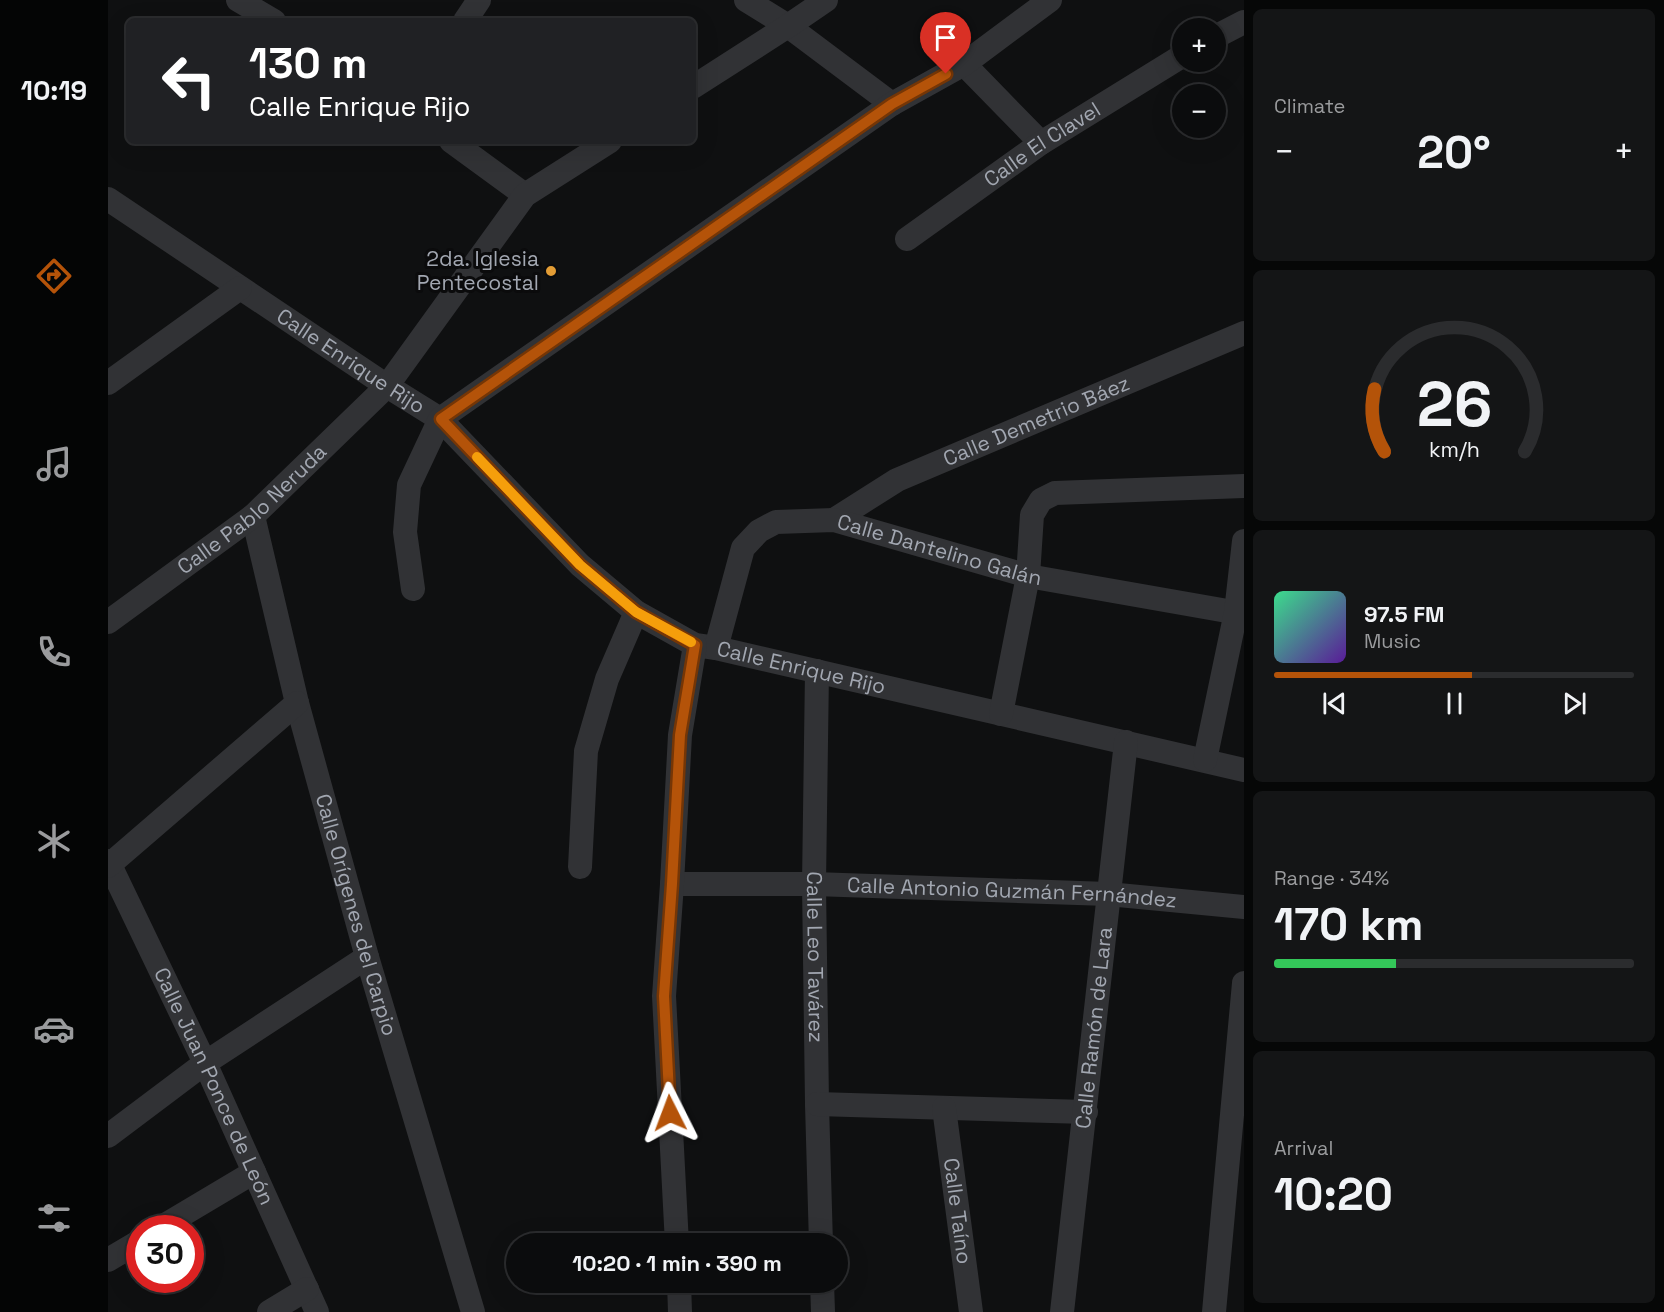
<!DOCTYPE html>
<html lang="en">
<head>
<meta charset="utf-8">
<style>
  :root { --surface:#0b0c0d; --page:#141516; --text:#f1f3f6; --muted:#9a9b9d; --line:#2b2c2e; --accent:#b45309 }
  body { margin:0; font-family:"Space Grotesk",sans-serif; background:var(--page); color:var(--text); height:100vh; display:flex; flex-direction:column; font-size:22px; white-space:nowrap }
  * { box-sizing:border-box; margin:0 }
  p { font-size:20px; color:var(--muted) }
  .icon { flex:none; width:33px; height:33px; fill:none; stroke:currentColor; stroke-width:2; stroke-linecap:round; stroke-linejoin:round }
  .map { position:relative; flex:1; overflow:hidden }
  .drawer { display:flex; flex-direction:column; gap:9px; padding:9px; background:#060707; width:420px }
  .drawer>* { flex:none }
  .guide { position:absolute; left:18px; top:18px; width:570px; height:126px; border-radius:9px; box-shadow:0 6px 24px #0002,0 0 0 2px var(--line); background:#202124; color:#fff; overflow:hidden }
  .controls { position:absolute; left:1064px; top:18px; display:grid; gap:12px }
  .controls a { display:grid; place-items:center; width:54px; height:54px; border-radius:50%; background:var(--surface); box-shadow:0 6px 24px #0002,0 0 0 2px var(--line); font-size:30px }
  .speed { position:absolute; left:18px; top:1215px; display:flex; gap:12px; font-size:30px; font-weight:700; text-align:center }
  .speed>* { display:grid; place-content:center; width:78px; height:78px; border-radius:50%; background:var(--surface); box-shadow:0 6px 24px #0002,0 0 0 2px var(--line); line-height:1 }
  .speed .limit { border:9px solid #d22; background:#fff; color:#111 }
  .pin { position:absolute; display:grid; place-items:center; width:51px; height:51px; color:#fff; margin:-62px -26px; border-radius:50% 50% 50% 0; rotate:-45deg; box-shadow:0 0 6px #0007 }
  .pin .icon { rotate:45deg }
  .me { position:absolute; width:66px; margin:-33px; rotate:357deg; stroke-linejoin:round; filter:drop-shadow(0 0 4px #0008) }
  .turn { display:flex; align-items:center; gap:21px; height:126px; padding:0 24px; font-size:27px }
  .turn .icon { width:78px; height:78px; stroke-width:2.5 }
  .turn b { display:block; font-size:42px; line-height:51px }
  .big { font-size:45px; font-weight:600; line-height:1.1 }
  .drawer .tile { flex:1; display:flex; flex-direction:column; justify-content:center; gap:9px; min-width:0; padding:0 21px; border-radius:9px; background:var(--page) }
  .drawer .dial { align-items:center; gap:0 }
  .dial svg { height:156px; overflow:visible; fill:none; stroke:var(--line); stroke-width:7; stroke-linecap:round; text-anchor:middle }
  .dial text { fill:var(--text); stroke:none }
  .song { display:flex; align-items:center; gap:18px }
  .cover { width:72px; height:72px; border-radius:9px; background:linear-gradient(135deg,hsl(150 70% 55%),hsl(270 70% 35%)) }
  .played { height:6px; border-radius:3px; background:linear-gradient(90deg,var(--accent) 55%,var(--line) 55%) }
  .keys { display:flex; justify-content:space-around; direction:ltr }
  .heat { display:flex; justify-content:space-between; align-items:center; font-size:33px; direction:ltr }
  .charge { height:9px; border-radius:4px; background:linear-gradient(90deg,#34c759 34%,var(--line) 0) }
  .trip { position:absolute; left:398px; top:1233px; width:342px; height:60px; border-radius:30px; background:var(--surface); box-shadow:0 6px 24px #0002,0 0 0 2px var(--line); font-weight:600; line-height:60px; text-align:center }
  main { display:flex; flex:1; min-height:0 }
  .dock { display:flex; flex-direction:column; width:108px; justify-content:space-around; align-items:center; background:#040505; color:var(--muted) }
  .dock .icon { width:42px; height:42px }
  .dock .selected { color:var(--accent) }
  .dock b { font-size:27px; color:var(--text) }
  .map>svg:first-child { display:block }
</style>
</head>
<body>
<main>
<nav class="dock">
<b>10:19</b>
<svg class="icon selected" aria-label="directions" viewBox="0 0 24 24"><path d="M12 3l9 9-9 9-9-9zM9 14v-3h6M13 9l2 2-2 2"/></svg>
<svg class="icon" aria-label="music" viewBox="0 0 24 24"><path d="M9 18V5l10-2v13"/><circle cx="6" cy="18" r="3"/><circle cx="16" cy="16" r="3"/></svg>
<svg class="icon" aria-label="phone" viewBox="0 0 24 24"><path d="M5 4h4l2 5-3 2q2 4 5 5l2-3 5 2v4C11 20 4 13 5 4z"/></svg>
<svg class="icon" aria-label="climate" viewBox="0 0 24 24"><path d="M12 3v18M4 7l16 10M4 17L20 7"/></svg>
<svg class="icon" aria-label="car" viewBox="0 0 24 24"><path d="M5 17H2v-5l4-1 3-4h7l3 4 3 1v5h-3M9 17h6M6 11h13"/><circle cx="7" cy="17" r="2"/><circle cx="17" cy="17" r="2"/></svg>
<svg class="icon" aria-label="filters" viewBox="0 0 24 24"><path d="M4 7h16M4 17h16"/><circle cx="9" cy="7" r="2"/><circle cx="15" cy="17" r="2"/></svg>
</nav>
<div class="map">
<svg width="1136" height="1312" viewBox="0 0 1136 1312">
  <rect width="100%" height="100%" fill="#0f1011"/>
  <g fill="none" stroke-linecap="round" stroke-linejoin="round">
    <g stroke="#313235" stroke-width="24">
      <path d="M130,0L166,21"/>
      <path d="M638,0L680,26L784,104"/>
      <path d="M357,21L371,0"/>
      <path d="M1107,37L1136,22"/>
      <path d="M856,64L933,143"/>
      <path d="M585,87L680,26L718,0"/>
      <path d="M343,141L417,195"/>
      <path id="s1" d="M0,199L279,386L332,419L472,565L528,612L587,645L608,648L1136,770"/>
      <path id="s2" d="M799,239L933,143L1074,56"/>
      <path d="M0,383L132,288"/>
      <path id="s3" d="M145,516L189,703L259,957L365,1312"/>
      <path id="s4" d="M726,520L789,480L1136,333"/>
      <path d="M305,589L297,532L301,485L332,419L784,104L856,64L942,0"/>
      <path id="s5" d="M0,622L145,516L279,386L417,195L502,141"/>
      <path id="s6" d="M608,648L635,548L651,531L668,522L726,520L920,576L1136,614"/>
      <path id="s7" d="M709,671L706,884L709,1104L713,1244"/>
      <path d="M893,714L920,576L924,515L933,500L947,493L1136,486"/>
      <path d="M1097,760L1128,612L1136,541"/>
      <path id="s8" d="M0,861L97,1063L209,1312"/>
      <path d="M0,866L189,703"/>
      <path d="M472,867L478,751L499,679L528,612"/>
      <path id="s9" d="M564,884H706L1000,894L1136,907"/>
      <path d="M709,1104L978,1112"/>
      <path id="s10" d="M836,1108L863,1312"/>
      <path d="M0,1136L97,1063L259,957"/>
      <path d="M52,1228L146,1172"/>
      <path d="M569,1244L556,996L564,884L572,735L587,645"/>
      <path d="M0,1260L32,1241"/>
      <path d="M571,1282L572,1312"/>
      <path d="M714,1282L715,1312"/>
      <path d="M161,1312L199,1289"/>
      <path id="s11" d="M954,1312C976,1122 996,932 1018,742"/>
      <path d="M1106,1312L1136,983"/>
    </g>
  </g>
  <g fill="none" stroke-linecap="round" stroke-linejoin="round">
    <defs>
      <path id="route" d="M562,1113L556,996L564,884L572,735L587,645L528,612L472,565L333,419L784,104L838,74"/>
    </defs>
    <use href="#route" stroke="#753606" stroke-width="15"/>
    <use href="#route" stroke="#b45309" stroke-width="10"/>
    <path stroke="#f59e0b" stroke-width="10" d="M369,457L472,565L528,612L583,642"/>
  </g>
  <circle fill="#e39d35" stroke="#0b0b0c" stroke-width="2" cx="443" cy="271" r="6"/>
  <g text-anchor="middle" stroke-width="6" stroke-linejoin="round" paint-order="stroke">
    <g font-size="21" fill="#a2a7b1" stroke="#0b0b0c">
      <text dy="7" stroke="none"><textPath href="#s2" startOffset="165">Calle El Clavel</textPath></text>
      <text dy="7" stroke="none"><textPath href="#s1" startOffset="292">Calle Enrique Rijo</textPath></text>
      <text dy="7" stroke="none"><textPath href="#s4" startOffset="226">Calle Demetrio Báez</textPath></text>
      <text dy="7" stroke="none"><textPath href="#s5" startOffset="183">Calle Pablo Neruda</textPath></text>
      <text dy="7" stroke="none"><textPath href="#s6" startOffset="314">Calle Dantelino Galán</textPath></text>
      <text dy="7" stroke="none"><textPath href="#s1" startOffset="850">Calle Enrique Rijo</textPath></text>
      <text dy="7" stroke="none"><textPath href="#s9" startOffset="340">Calle Antonio Guzmán Fernández</textPath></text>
      <text dy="7" stroke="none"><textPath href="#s3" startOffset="412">Calle Orígenes del Carpio</textPath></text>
      <text dy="7" stroke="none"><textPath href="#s7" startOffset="286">Calle Leo Tavárez</textPath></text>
      <text dy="7" stroke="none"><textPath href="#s11" startOffset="286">Calle Ramón de Lara</textPath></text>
      <text dy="7" stroke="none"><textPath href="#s8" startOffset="249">Calle Juan Ponce de León</textPath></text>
      <text dy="7" stroke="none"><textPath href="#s10" startOffset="104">Calle Taíno</textPath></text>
    </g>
    <g font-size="21" fill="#a2a7b1" stroke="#0b0b0c" text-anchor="end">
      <text x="431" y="266">2da. Iglesia<tspan x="431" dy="24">Pentecostal</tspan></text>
    </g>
  </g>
</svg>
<div class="controls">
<a>+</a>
<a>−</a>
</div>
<div class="speed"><div class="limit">30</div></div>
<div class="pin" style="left:838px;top:74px;background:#d93025"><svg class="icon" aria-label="arrive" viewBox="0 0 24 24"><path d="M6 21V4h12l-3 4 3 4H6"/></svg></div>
<svg class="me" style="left:562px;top:1113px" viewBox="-20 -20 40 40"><path d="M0-17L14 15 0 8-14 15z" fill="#b45309" stroke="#fff" stroke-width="4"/></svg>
<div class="trip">10:20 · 1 min · 390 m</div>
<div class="guide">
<div class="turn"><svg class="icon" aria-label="left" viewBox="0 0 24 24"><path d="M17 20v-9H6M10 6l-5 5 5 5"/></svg><div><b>130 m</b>Calle Enrique Rijo</div></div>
</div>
</div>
<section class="drawer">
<div class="tile"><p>Climate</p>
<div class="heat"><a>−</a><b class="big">20°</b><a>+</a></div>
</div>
<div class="tile dial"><svg viewBox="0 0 100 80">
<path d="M14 69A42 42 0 1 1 86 69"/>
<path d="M14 69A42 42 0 0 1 9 37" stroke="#b45309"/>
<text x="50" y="56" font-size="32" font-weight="700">26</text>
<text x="50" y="72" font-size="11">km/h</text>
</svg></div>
<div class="tile">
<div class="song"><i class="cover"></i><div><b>97.5 FM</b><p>Music</p></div></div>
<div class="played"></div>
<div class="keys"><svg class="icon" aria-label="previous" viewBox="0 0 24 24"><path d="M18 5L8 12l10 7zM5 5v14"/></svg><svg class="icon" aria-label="pause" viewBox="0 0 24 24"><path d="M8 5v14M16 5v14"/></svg><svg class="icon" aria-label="next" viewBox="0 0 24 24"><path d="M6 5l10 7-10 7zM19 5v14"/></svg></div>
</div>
<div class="tile"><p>Range · 34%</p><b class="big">170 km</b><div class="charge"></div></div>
<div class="tile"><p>Arrival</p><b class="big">10:20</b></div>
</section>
</main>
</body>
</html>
